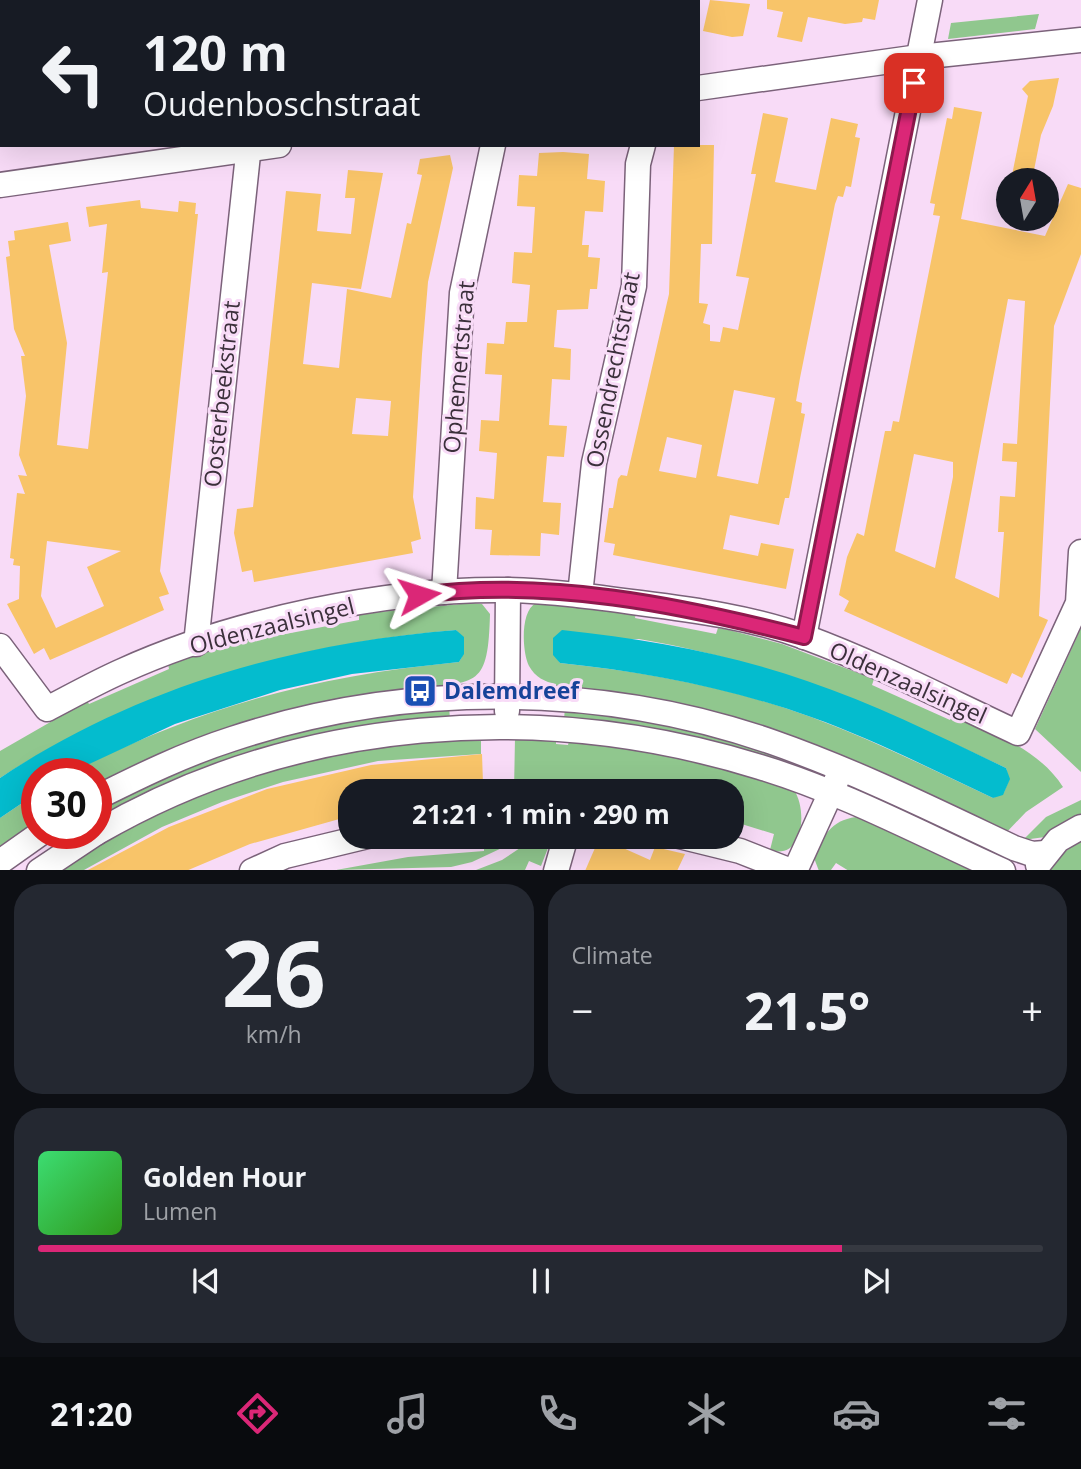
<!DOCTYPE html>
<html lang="en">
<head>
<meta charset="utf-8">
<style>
  :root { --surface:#171b24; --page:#242831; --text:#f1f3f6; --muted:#9ea1a6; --line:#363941; --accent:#db2777 }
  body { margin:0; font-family:"Open Sans",sans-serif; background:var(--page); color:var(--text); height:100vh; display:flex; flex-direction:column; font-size:26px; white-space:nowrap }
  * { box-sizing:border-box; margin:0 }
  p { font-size:23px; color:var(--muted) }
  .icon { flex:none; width:38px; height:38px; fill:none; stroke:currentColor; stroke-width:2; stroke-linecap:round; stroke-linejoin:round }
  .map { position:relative; height:870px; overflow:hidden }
  .drawer { display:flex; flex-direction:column; gap:14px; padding:14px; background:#0d0f14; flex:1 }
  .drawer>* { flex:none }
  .hud { position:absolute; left:0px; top:0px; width:700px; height:147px; box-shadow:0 7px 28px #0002; background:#171b24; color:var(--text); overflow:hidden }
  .needle { width:46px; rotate:11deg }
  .fabs { position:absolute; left:996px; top:168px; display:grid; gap:14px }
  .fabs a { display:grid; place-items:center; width:63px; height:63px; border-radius:50%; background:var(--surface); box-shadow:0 7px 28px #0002; font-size:35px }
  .speed { position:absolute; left:21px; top:758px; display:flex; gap:14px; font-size:35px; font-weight:700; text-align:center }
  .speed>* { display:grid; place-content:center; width:91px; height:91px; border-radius:50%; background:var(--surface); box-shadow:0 7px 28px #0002; line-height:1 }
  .speed .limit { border:10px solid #d22; background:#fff; color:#111 }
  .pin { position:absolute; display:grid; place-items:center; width:60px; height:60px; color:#fff; margin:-30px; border-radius:14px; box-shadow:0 4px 10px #0006 }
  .me { position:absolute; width:77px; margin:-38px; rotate:84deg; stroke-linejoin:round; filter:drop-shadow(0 0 5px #0008) }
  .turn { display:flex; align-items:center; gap:24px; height:147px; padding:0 28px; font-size:32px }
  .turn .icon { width:91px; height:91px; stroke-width:2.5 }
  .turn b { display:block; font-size:49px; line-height:60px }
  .big { font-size:52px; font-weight:700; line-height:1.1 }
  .drawer .widget { flex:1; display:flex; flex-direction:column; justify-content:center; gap:10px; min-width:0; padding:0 24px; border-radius:28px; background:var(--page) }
  .drawer .dial { align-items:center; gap:0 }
  .dial b { font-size:91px; line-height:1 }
  .song { display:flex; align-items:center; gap:21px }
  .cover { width:84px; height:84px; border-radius:10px; background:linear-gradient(135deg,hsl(140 70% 55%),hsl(110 70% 35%)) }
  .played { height:7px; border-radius:4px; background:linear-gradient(90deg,var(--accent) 80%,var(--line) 80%) }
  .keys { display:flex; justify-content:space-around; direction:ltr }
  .heat { display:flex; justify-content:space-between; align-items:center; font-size:38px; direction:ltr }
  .drawer .tiles { flex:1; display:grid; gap:14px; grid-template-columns:1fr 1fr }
  .widget:last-child { grid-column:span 2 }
  .trip { position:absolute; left:338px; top:779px; width:406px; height:70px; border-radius:28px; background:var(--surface); box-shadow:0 7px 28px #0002; font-weight:700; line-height:70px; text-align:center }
  .tabs { display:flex; height:112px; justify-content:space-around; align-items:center; background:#090b0e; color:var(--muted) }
  .tabs .icon { width:49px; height:49px }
  .tabs .selected { color:var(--accent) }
  .tabs b { font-size:32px; color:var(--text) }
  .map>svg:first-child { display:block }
</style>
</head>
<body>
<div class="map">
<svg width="1081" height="871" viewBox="0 0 1081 871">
  <rect width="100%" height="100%" fill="#f8dbf7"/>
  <g fill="#90c78e" fill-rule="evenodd">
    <path d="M1039,14L1035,29L948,39L951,23Z"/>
    <path d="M471,603L482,604L490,614C488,686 479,683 412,688V695L96,793V774L70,773C200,707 313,676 459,662C467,650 465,640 456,630C292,644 139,689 0,778V751L87,701L89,704L169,669L168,664L273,631L275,636L359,620V614Z"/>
    <path d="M536,603L636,613L635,618L716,634L718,628L729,630L782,644L874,679L872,685L950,720L953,715C991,732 1039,749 1063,787L1026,812L1004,835L848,764L555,693L556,684C545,682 535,677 529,666C522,652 520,611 536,603ZM639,639C775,662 883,711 1006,768L1009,780L1004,792L993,798C933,770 873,740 811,717C730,687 646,672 560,663L554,653V640Z"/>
    <path d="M1081,628V772L1035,729Z"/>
    <path d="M449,707L450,719L429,720L96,824V810C167,773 243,741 322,725C364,717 407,713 449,707Z"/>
    <path d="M565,708L703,730L805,768L564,719Z"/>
    <path d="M481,737V754L378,761L283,782L222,802L162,827L84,870L46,871L169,802L350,746Z"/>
    <path d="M515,738L556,741V744L568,745L569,741L673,750L794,790C808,811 803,861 770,850L774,834L732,821V791H552V785L532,784L531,791H514Z"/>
    <path d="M37,793V828L0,853V818Z"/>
    <path d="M1081,800V817L1045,837L1023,840L1046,817Z"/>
    <path d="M856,817L987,870L849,871L836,863L831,870L819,871L814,858C824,835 830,821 856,817Z"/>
    <path d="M484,838H504V847L472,862L451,867L336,870L408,857L484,851Z"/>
    <path d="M1081,840V870L1049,871L1062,854Z"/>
    <path d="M523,846L548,848L541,866L529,861L525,870H476L502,860Z"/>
  </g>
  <g fill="#04bcce">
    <path d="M456,630L464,637V654L459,662L352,674L280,690L175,724L70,773L37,774V793L0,818V778C137,687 293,643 456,630Z"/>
    <path d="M562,630C646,639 727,653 807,681C875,704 941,737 1006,768L1010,779L1003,795L993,798C933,770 873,739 811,717C730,688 646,672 560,663L553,655V638Z"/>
  </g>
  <g fill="#f8c469" fill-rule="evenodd">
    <path d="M710,0L750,4L743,36L732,37L703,31Z"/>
    <path d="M767,0H879L875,20L863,18L862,22L845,24L808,17L802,42L777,37L783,12L767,9Z"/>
    <path d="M1059,78L1053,106L1041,135L1032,180H1011L1028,96L1022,89L1030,81Z"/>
    <path d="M954,107L982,112L961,219L1045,236L1068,184L1081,188V254L1054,326L1039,616L1048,620L1022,678L1012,673L1007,684L844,611L849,601L839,595L847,557L857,533L864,536L885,431H891L893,421L899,422L940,216L933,215L935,204L930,203L947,118L952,119ZM1008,299L1025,301L1017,444L1003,443L1002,461L1017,462L1015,497L1000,496L998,532H1004L999,598L955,578ZM914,454L953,462V477L935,568L895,551Z"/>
    <path d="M763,113L788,118L775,182L816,190L831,118L858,124L855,137L860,138L851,187L846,186L843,197L838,196L835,204L800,378L796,401L802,403L801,413L805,414L789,498H785L779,525L730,515L723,549L758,556L761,543L794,549L786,589L613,555L615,544L604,542L609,508H613L618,479L621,475L627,476L669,294L674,145H714L712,244H701L699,303L708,304L703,323L710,325V341L720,342L723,327L738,330L749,278L736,276L756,174H751ZM734,390L775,398L758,484L717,476ZM667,437L702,445L696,478L659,471Z"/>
    <path d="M563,152L589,154L587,179L605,181L603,212L585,211L582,245H589L588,257L600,258L597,289H590L588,309L557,310L554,347L571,349L570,380L552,379L549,425L567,426L564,457L547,456L543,502L561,503L559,535L541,533L540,556L490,555L492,530L475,529L476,497L494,499L497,453L479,451L480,437L481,420L499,421L502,375L485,374L487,343L504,344L506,322H527L530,285L512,283L514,252L532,253L535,207L517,206L519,175L537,176L539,153Z"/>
    <path d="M450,155L453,168L428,282L422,354L413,497L421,539L411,542L413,553L254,582L252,570L242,572L234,533L237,509L253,507L286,191L321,194L317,231L351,234L355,198H345L348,170L383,173L361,289L312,283L303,364L339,368L347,289L391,298L407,223L411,224L422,175L417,174L420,159ZM356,398L391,401L388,436L352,434Z"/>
    <path d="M140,200L141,208L178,212L179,201L196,203L195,214H198L160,571L169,594L159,597L164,610L50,660L44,648L34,654L7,604L19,599L20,566L13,565L14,559L10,558L17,493L25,494L18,475L27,476L19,455L26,396L21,356H25L14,329L6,257L10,256L8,241L15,240L14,231L68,222L71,241L49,245L67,343L57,445L88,449L108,272L102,273L107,224L89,227L86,207ZM47,541L121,551L87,567L104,606L56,628L41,596Z"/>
    <path d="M482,754L483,783L478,784L479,791H350V816L250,844L186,871H86L169,827L267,789L371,765Z"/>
    <path d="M603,839L650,860L655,847L685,854L677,871H585L598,841L601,842Z"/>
  </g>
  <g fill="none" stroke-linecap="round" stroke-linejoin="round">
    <defs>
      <g id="minor">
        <path d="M12,2L13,0"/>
        <path d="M263,2L264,0"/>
        <path d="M513,2L514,0"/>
        <path d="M673,2L674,0"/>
        <path d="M0,58L2,50"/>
        <path d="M698,88L919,57L1081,40"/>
        <path d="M0,185L279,145"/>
        <path d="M444,592L462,293L493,145"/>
        <path d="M580,595L594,463L634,286L638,164L643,145"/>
        <path d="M804,637L930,0"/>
        <path d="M196,644L249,145"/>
        <path d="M0,646L47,709C72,696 97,682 122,671C232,621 388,588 508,590C552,591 596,597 640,603C695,610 753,618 805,637C878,664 947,700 1018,733L1078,603L1081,552"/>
        <path d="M507,711L508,590"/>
        <path d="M96,798C140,776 185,754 232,739C404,682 600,682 772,742C855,771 934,810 1014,848L1032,854L1045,853"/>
        <path d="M96,833C297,716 540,699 760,767C843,792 923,835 1003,871"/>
        <path d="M679,836L740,851L791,871"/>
        <path d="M0,862L41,833"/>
        <path d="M1038,865L1058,840L1081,827"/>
        <path d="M39,871L96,833"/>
        <path d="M252,871L285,856L368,836"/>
        <path d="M556,871L566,836"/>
        <path d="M795,871L837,779"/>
      </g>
    </defs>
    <use href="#minor" stroke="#7b627a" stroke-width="27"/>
    <use href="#minor" stroke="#fff" stroke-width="24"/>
  </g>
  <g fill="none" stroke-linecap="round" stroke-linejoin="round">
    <defs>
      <path id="route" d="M419,595C548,578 680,605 804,637L914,83"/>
    </defs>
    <use href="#route" stroke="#8e194d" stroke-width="18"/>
    <use href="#route" stroke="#db2777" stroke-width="12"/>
  </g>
  <defs>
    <symbol id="bus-square" viewBox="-11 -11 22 22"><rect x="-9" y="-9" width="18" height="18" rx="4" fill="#1a4fb4" stroke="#f8dbf7"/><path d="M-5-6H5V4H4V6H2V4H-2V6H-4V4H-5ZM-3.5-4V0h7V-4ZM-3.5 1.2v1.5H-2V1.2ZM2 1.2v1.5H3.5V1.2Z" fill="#fff"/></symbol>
  </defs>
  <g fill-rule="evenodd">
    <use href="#bus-square" x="401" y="672" width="38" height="38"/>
  </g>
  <g text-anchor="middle" stroke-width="6" stroke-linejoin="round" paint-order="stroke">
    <g font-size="23" fill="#3b303b" stroke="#f8dbf7">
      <text transform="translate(459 367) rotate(-85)" y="8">Ophemertstraat</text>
      <text transform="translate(613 370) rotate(-79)" y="8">Ossendrechtstraat</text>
      <text transform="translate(222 394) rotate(-84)" y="8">Oosterbeekstraat</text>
      <text transform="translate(272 626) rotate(-14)" y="8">Oldenzaalsingel</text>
      <text transform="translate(908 683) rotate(24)" y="8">Oldenzaalsingel</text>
    </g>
    <g font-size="23" font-weight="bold" fill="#164399" stroke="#f8dbf7" text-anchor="start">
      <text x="444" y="699">Dalemdreef</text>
    </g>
  </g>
</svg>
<div class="fabs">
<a><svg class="needle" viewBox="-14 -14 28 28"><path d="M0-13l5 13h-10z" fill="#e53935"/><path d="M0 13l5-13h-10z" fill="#9ea1a6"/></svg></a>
</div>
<div class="speed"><div class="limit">30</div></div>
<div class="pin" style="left:914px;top:83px;background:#d93025"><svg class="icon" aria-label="arrive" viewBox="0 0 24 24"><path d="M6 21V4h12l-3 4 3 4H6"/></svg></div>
<svg class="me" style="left:419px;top:595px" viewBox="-20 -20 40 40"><path d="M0-17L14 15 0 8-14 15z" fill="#db2777" stroke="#fff" stroke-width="4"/></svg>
<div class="trip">21:21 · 1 min · 290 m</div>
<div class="hud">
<div class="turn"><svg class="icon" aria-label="left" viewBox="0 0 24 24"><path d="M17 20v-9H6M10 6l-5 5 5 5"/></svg><div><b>120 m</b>Oudenboschstraat</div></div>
</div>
</div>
<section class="drawer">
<div class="tiles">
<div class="widget dial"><b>26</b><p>km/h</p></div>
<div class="widget"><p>Climate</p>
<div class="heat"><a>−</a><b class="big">21.5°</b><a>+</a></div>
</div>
<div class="widget">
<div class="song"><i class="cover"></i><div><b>Golden Hour</b><p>Lumen</p></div></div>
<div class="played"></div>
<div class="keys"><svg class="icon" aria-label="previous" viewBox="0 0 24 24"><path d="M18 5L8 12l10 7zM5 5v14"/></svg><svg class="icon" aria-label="pause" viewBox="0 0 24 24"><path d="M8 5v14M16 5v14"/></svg><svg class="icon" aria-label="next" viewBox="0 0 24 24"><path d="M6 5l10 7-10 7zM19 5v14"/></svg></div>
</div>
</div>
</section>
<nav class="tabs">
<b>21:20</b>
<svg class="icon selected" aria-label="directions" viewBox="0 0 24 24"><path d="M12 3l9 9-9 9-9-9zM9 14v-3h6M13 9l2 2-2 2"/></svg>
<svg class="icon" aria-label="music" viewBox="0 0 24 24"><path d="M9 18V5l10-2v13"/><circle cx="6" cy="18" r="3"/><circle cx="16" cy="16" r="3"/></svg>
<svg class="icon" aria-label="phone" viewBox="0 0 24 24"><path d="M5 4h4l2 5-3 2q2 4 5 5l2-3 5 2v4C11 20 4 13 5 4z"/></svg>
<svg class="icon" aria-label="climate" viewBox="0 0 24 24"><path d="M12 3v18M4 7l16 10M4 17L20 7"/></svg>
<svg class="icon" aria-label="car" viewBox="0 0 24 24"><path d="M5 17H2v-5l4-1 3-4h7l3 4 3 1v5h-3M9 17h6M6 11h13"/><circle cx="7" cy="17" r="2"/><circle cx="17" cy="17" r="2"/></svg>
<svg class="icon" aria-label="filters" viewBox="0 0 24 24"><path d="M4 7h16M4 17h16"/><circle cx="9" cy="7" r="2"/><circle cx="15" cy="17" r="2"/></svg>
</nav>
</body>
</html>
